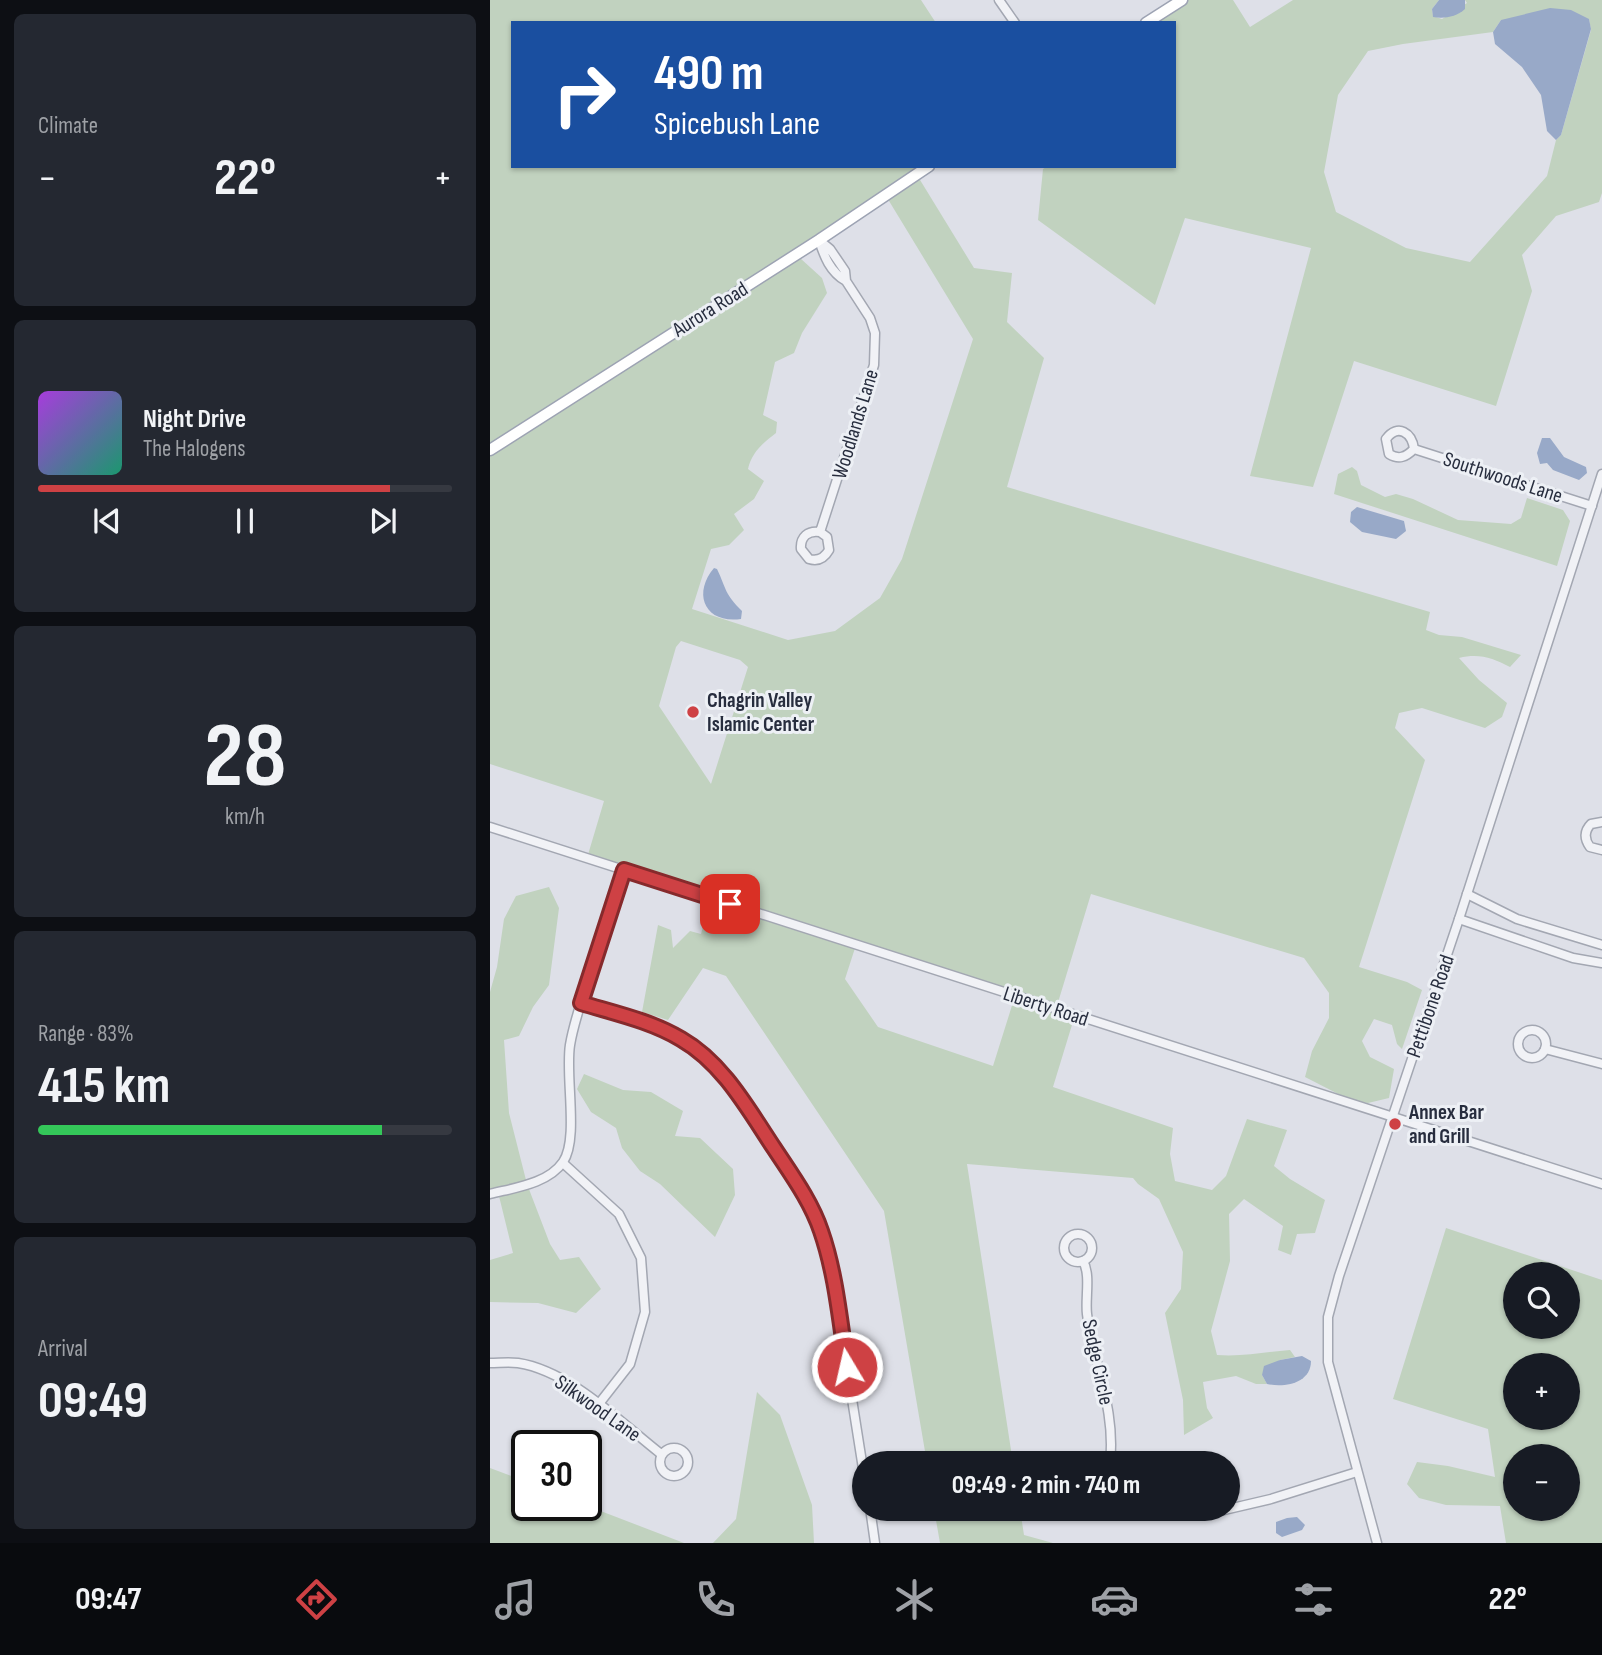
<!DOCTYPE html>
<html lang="en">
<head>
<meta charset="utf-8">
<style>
  :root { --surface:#171b24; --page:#242831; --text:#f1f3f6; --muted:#9ea1a6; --line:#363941; --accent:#ce4144 }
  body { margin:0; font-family:"Sofia Sans Condensed",sans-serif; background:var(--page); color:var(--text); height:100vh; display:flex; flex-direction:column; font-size:26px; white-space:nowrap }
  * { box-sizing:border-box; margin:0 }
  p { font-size:23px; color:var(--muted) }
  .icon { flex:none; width:38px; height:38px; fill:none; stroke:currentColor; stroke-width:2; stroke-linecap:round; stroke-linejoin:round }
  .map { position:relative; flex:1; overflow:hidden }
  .details { display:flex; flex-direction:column; gap:14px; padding:14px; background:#0d0f14; width:490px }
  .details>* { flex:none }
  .guide { position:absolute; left:21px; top:21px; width:665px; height:147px; border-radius:0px; box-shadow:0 2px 5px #0004; background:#1a4fa0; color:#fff; overflow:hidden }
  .tools { position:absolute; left:1013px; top:1262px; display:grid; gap:14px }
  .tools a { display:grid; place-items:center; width:77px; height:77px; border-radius:50%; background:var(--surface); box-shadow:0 2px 5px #0004; font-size:35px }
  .speed { position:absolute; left:21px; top:1430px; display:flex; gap:14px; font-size:35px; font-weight:700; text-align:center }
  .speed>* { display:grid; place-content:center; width:91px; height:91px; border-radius:50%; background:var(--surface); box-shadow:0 2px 5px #0004; line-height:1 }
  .speed .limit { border:4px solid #111; border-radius:10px; background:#fff; color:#111 }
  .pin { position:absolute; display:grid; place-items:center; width:60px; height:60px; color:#fff; margin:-30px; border-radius:14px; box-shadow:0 4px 10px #0006 }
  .me { position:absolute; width:77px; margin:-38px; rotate:351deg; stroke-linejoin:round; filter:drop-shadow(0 0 5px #0008) }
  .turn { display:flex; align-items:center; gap:24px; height:147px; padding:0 28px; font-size:32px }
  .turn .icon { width:91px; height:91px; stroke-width:2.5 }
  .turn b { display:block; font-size:49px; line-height:60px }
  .big { font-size:52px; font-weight:700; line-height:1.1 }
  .details .tile { flex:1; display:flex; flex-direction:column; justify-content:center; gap:10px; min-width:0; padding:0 24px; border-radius:10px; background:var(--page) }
  .details .dial { align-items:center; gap:0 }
  .dial b { font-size:91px; line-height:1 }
  .song { display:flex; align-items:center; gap:21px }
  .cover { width:84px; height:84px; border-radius:10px; background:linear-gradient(135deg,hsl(280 70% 55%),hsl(160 70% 35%)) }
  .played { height:7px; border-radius:4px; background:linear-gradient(90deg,var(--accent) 85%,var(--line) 85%) }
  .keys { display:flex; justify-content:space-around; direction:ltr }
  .heat { display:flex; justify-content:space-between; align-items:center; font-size:38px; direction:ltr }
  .charge { height:10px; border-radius:5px; background:linear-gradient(90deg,#34c759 83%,var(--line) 0) }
  .trip { position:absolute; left:362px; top:1451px; width:388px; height:70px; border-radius:35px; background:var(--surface); box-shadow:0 2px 5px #0004; font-weight:700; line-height:70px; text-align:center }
  .dock { display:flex; height:112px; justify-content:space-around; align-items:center; background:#090b0e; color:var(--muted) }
  .dock .icon { width:49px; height:49px }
  .dock .on { color:var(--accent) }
  .dock b { font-size:32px; color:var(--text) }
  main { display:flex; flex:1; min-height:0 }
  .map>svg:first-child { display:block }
</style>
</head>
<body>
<main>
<section class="details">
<div class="tile"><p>Climate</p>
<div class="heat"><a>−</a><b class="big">22°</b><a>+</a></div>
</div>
<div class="tile">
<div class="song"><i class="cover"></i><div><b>Night Drive</b><p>The Halogens</p></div></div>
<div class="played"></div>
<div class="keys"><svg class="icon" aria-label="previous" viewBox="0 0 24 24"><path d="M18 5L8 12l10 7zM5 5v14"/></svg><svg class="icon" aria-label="pause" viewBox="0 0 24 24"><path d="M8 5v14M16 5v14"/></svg><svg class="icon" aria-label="next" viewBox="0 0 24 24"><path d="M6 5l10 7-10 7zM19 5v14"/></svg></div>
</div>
<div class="tile dial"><b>28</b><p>km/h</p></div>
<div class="tile"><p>Range · 83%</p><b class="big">415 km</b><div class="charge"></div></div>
<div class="tile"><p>Arrival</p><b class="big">09:49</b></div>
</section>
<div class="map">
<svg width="1112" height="1543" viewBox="0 0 1112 1543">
  <rect width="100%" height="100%" fill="#dee0e8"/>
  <g fill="#c1d2bf" fill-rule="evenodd">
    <path d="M0,0H431L446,23H23V166H439L427,175L484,268L522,273L517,322L554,358L517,487L940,612L936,630L949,635L972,637L1031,655L1020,667C1003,658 989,653 969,658L989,680L1017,703L1012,717L995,728L932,708L909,713L905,728L935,760L869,967L917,982L932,990L912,1049L907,1044L902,1025L884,1019L872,1041L880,1057L904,1069L899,1098L878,1103L860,1100L815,1077L822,1051L839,1018V993L814,958L601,894L566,1009L585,1015L563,1087L683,1128L680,1154L685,1181L722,1190L736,1176L757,1119L797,1130L784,1166L800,1179L835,1200L825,1233L807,1234L801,1255L788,1250L793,1226L754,1199L739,1214L740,1261L721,1331L727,1355C752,1357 775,1352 800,1350L805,1357L790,1360L772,1375L777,1384H766L746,1376L713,1382L717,1408L723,1418L694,1435L693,1400L675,1313L691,1289L693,1252L669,1199L648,1184L643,1178L477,1164L523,1463H437L394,1211L236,976L213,968L178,1020L152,1012L168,925L181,930L183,948L200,931L211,934L218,908V897L97,858L114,801L0,764ZM396,196L483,339L412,559L390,598L345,631L298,640L202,609L221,549L239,545L254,530L244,514L264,499L274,481L258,469C262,452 273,443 286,433L287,422L273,415L285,362L304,353L312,333L337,293L332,278L310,258ZM191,641L250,660L258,667L221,784L169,706L186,647ZM366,945L525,996L503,1066L388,1027L355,979Z"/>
    <path d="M692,0H743L760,27L803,0H949L942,9L943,16L952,19L977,3L975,0H1112V193L1109,202L1066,216L1032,255L1042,291L1006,406L864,361L823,487L760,476L821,248L695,218L665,305L548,220L553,169L558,166H684V23H656ZM1099,19L1101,30L1071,135L1066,140L1057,176L980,262L916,248L846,212L834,172L848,95L878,51L913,44L1003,32L1011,20Z"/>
    <path d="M862,467L867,471L871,485L895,497L906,494L923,499L968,520L1021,524L1031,518L1037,498L1073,510L1080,521L1067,566L844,494L848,474Z"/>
    <path d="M59,887L69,908L59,985L43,1007L29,1036L14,1040L19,1113L37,1184L60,1244L70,1260L89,1257L111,1289L86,1313L48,1303L0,1302V1260L23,1253L8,1192L0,1194V992L7,967L14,919L26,896Z"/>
    <path d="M94,1074L133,1090L161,1092L193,1111L185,1136L210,1138L243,1169L245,1195L225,1237L170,1184L150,1171L132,1148L126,1128L101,1112L87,1089Z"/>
    <path d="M956,1228L1112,1280V1543H1016L1010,1506L956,1505L929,1498L917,1484L927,1462L958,1466L1005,1477L998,1429L903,1399ZM1026,1274H1078V1326H1026ZM1026,1365H1078V1418H1026ZM1026,1456H1078V1508H1026Z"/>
    <path d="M267,1392L290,1415L322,1505L324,1543H223L246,1519Z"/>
    <path d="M0,1468L37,1482V1505H95L194,1543H0Z"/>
    <path d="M444,1509H530L534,1535L563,1543H450Z"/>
  </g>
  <g fill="#98a9c8">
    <path d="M949,0H975V9C966,17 954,19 943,17L942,9Z"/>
    <path d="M1060,8L1081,10L1099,19L1101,29L1071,135L1066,140L1057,131L1051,95L1032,67L1005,44L1003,32L1011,20Z"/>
    <path d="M1052,438H1060L1074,457L1096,467L1097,473L1089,480L1063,470L1057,463L1050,464L1047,453Z"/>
    <path d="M867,507L914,521L916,531L906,539L872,532L860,522L861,512Z"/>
    <path d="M224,568L227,569C237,590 234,593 252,611L251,619C215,624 202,594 224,568Z"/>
    <path d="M812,1356L821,1361C821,1383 795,1388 777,1384L772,1375L774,1366L790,1360Z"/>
    <path d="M807,1517L815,1525L812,1530L792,1537L786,1533V1522L797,1518Z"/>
  </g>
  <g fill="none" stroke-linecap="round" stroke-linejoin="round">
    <defs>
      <g id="minor">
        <path d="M509,0L525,23"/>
        <path d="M924,449C916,457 909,460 899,454L896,439C908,423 922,433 924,449L1102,506"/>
        <path d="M330,532C318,530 310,537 311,549L319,559C329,562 335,557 339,550L337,537L330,532L384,365L385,333L380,318L356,281L355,271L340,249L329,240C334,256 340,272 356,281"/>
        <path d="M1112,822L1101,824C1094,831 1094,839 1100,847L1112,850"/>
        <path d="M0,827L1112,1184"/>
        <path d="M977,894L1027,919L1112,945"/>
        <path d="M969,919L1083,958L1112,963"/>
        <path d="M91,1003L158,1024L191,1039L221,1061L254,1102L317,1201L330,1229L340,1260L374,1475"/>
        <circle cx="1042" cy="1044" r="14"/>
        <path d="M1055,1049L1112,1064"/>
        <path d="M73,1163L129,1214L151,1258L155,1312L140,1364L108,1405"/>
        <path d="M0,1194C23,1188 58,1184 73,1162C89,1139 75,1076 80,1045C84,1021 93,996 101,972C112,938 123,904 134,870"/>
        <circle cx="588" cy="1248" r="14"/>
        <path d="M593,1261C601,1275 595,1298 597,1314C604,1366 626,1409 620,1463"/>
        <path d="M0,1363C9,1363 19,1362 28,1363C80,1371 130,1422 171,1454"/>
        <circle cx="184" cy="1462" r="14"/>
        <path d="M380,1508L385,1543"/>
        <path d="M660,1508L686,1514H717L781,1499L867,1472"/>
        <path d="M887,1543L838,1362V1317L849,1276L969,919L1112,474"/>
      </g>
      <g id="major">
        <path d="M656,23L692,0"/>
        <path d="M0,450L329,240L439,166"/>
      </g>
    </defs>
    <use href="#minor" stroke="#a3a7b2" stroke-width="11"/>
    <use href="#major" stroke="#9da3b3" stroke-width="13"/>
    <use href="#minor" stroke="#f1f2f6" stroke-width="8"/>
    <use href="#major" stroke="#fff" stroke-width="10"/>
  </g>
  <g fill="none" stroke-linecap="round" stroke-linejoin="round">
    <defs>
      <path id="route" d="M240,904L134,870L91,1003C124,1013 161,1021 191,1039C233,1063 258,1109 284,1148C301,1174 321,1201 331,1231C346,1274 350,1322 357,1367"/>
    </defs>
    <use href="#route" stroke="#862a2c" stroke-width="18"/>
    <use href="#route" stroke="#ce4144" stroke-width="12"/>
  </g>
  <g fill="#ce4144" stroke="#edf0f5" stroke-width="2.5">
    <circle cx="203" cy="712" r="7"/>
    <circle cx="905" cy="1124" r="7"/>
  </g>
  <g text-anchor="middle" stroke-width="6" stroke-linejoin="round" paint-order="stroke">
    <g font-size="21" fill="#272d3e" stroke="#edf0f5">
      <text transform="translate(220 309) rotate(-32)" y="7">Aurora Road</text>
      <text transform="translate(365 424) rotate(-73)" y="7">Woodlands Lane</text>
      <text transform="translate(1013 477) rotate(18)" y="7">Southwoods Lane</text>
      <text transform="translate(556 1006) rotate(18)" y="7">Liberty Road</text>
      <text transform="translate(940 1006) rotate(-71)" y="7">Pettibone Road</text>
      <text transform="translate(608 1362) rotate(78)" y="7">Sedge Circle</text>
      <text transform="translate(108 1408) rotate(35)" y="7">Silkwood Lane</text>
    </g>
    <g font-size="21" font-weight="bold" fill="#272d3e" stroke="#edf0f5" text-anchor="start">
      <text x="217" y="707">Chagrin Valley<tspan x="217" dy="24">Islamic Center</tspan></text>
      <text x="919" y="1119">Annex Bar<tspan x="919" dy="24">and Grill</tspan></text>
    </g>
  </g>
</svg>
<div class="tools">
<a><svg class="icon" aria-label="search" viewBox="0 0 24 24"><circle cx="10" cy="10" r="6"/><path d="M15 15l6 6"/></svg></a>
<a>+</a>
<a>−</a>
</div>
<div class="speed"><div class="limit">30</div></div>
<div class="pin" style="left:240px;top:904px;background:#d93025"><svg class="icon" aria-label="arrive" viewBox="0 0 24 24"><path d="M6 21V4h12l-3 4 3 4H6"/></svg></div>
<svg class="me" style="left:357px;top:1367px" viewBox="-20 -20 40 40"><circle r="17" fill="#ce4144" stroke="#fff" stroke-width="3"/><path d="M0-11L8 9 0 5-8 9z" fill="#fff"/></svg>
<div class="trip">09:49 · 2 min · 740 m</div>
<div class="guide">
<div class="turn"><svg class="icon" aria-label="right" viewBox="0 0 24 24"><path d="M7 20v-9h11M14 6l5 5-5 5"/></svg><div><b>490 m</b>Spicebush Lane</div></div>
</div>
</div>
</main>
<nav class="dock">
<b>09:47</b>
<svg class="icon on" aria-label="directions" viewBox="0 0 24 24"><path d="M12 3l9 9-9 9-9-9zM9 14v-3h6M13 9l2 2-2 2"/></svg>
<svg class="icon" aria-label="music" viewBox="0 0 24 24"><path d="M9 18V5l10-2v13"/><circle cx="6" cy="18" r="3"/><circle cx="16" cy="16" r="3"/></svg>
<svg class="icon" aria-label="phone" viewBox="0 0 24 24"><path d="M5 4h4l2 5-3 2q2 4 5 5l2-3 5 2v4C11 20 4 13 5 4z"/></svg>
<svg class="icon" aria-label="climate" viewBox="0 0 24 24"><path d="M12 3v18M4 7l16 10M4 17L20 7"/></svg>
<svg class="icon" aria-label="car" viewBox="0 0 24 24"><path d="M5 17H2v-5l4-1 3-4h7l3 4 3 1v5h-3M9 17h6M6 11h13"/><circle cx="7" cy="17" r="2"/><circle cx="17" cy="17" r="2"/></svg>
<svg class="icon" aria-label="filters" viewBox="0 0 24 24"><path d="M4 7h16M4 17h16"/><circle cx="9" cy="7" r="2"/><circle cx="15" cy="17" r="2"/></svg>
<b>22°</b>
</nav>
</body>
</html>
